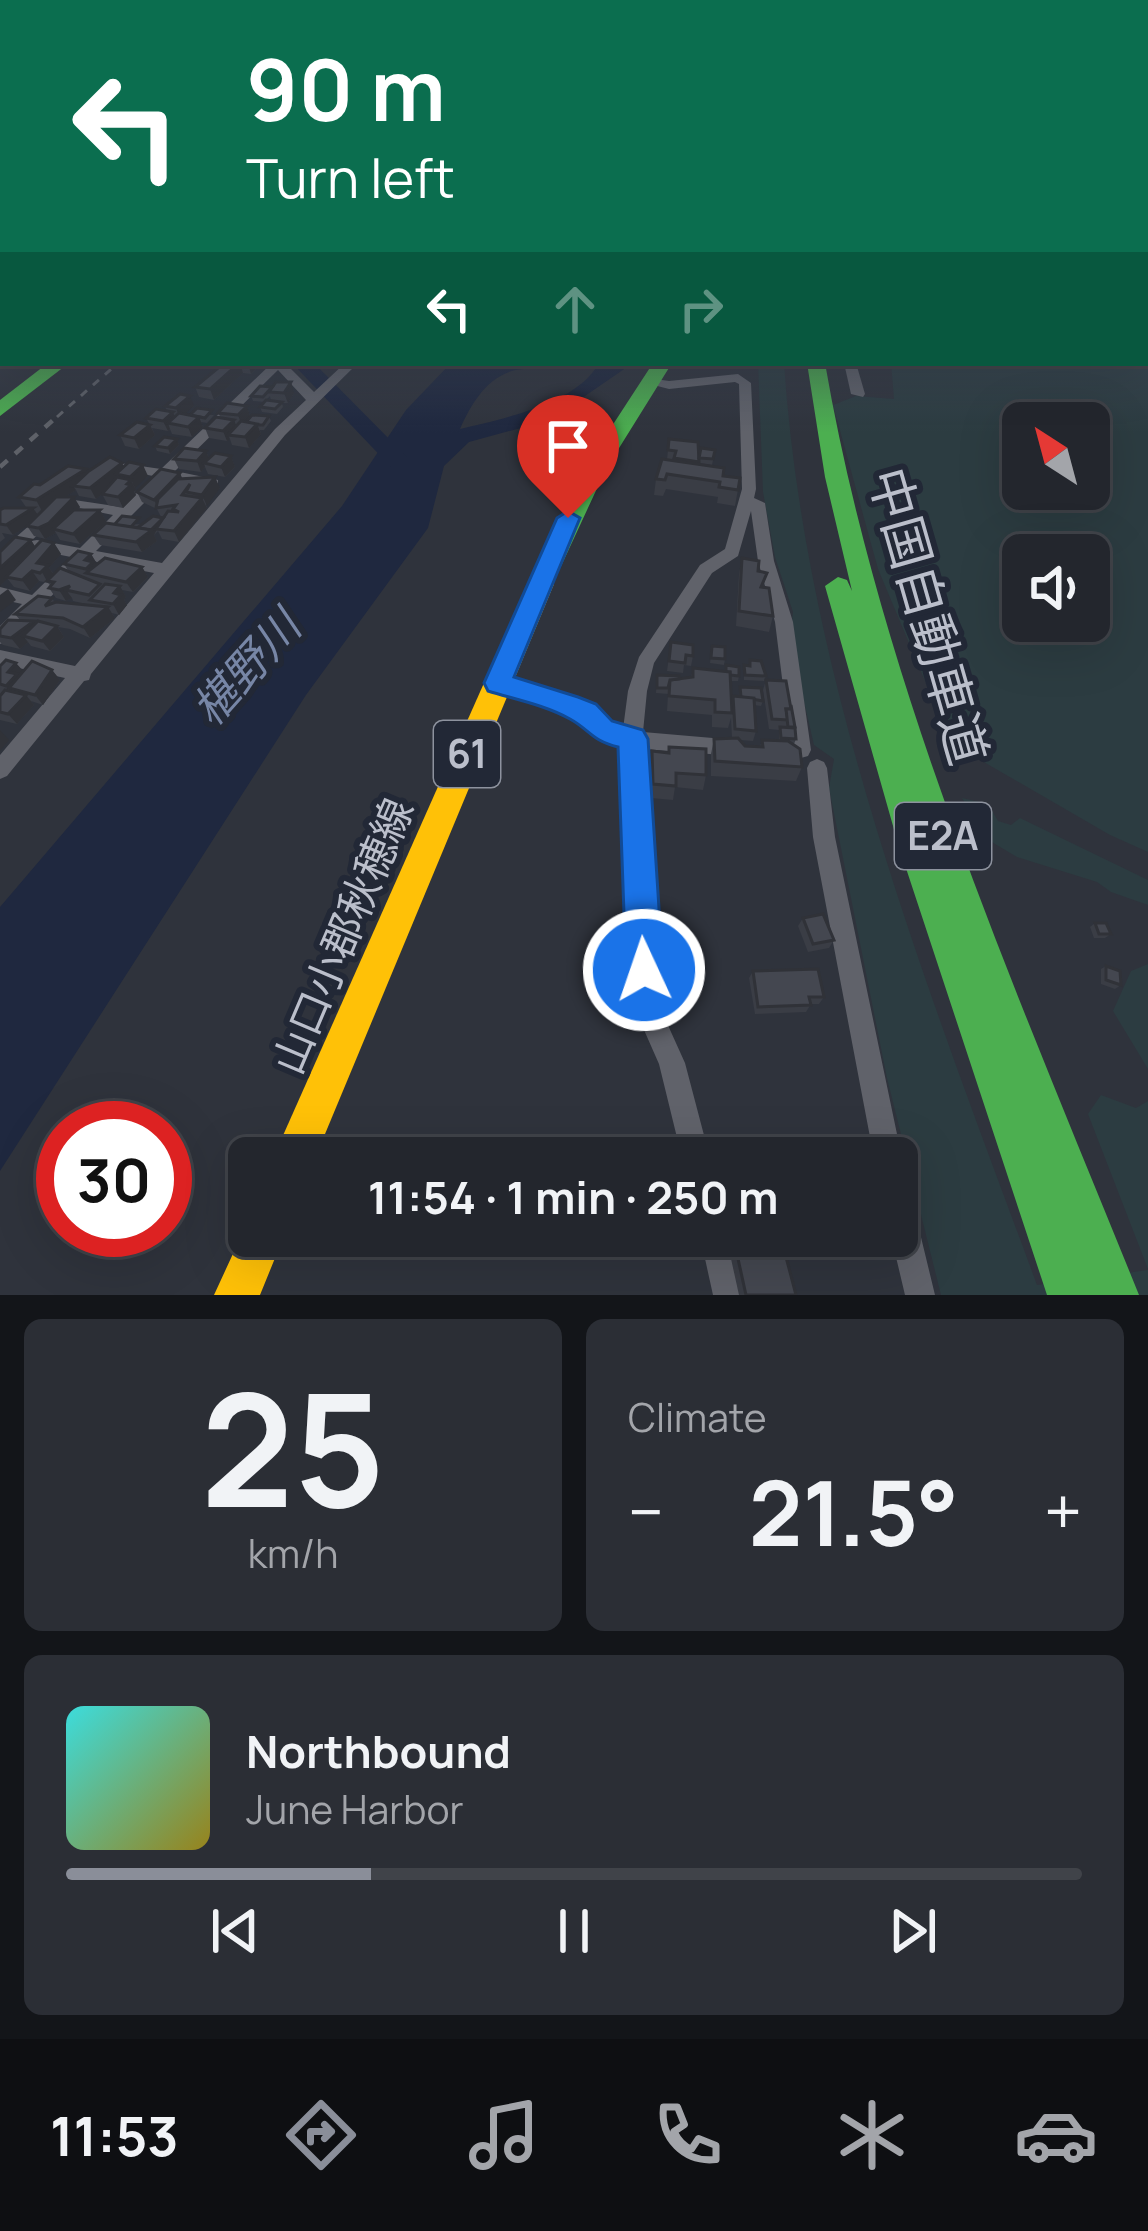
<!DOCTYPE html>
<html lang="en">
<head>
<meta charset="utf-8">
<style>
  :root { --surface:#23262d; --page:#2b2e35; --text:#f1f3f6; --muted:#a3a5aa; --line:#404349; --accent:#8a8e99 }
  body { margin:0; font-family:Manrope,"Noto Sans JP",sans-serif; background:var(--page); color:var(--text); height:100vh; display:flex; flex-direction:column; font-size:45px; white-space:nowrap }
  * { box-sizing:border-box; margin:0 }
  p { font-size:39px; color:var(--muted) }
  .icon { flex:none; width:66px; height:66px; fill:none; stroke:currentColor; stroke-width:2; stroke-linecap:round; stroke-linejoin:round }
  .map { position:relative; height:1295px; overflow:hidden }
  .drawer { display:flex; flex-direction:column; gap:24px; padding:24px; background:#131519; flex:1 }
  .drawer>* { flex:none }
  .guide { position:absolute; left:0px; top:0px; width:1149px; height:366px; box-shadow:0 12px 48px #0002,0 0 0 3px var(--line); background:#0b6e4f; color:#fff; overflow:hidden }
  .needle { width:78px; rotate:324deg }
  .tools { position:absolute; left:1002px; top:402px; display:grid; gap:24px }
  .tools a { display:grid; place-items:center; width:108px; height:108px; border-radius:18px; background:var(--surface); box-shadow:0 12px 48px #0002,0 0 0 3px var(--line); font-size:60px }
  .speed { position:absolute; left:36px; top:1101px; display:flex; gap:24px; font-size:60px; font-weight:700; text-align:center }
  .speed>* { display:grid; place-content:center; width:156px; height:156px; border-radius:50%; background:var(--surface); box-shadow:0 12px 48px #0002,0 0 0 3px var(--line); line-height:1 }
  .speed .limit { border:18px solid #d22; background:#fff; color:#111 }
  .pin { position:absolute; display:grid; place-items:center; width:102px; height:102px; color:#fff; margin:-123px -51px; border-radius:50% 50% 50% 0; rotate:-45deg; box-shadow:0 0 12px #0007 }
  .pin .icon { rotate:45deg }
  .me { position:absolute; width:132px; margin:-66px; rotate:357deg; stroke-linejoin:round; filter:drop-shadow(0 0 9px #0008) }
  .turn { display:flex; align-items:center; gap:42px; height:252px; padding:0 48px; font-size:54px }
  .turn .icon { width:156px; height:156px; stroke-width:2.5 }
  .turn b { display:block; font-size:84px; line-height:102px }
  .lanes { display:flex; align-items:center; height:114px; padding:0 48px; background:#0003; justify-content:center; gap:60px; direction:ltr }
  .lanes .off { opacity:.35 }
  .big { font-size:90px; font-weight:700; line-height:1.1 }
  .drawer .tile { flex:1; display:flex; flex-direction:column; justify-content:center; gap:18px; min-width:0; padding:0 42px; border-radius:18px; background:var(--page) }
  .drawer .dial { align-items:center; gap:0 }
  .dial b { font-size:156px; line-height:1 }
  .song { display:flex; align-items:center; gap:36px }
  .cover { width:144px; height:144px; border-radius:18px; background:linear-gradient(135deg,hsl(180 70% 55%),hsl(50 70% 35%)) }
  .played { height:12px; border-radius:6px; background:linear-gradient(90deg,var(--accent) 30%,var(--line) 30%) }
  .keys { display:flex; justify-content:space-around; direction:ltr }
  .heat { display:flex; justify-content:space-between; align-items:center; font-size:66px; direction:ltr }
  .drawer .tiles { flex:1; display:grid; gap:24px; grid-template-columns:1fr 1fr }
  .tile:last-child { grid-column:span 2 }
  .trip { position:absolute; left:228px; top:1137px; width:690px; height:120px; border-radius:18px; background:var(--surface); box-shadow:0 12px 48px #0002,0 0 0 3px var(--line); font-weight:700; line-height:120px; text-align:center }
  .tab-bar { display:flex; height:192px; justify-content:space-around; align-items:center; background:#0e0f12; color:var(--muted) }
  .tab-bar .icon { width:84px; height:84px }
  .tab-bar .selected { color:var(--accent) }
  .tab-bar b { font-size:54px; color:var(--text) }
  .map>svg:first-child { display:block }
</style>
</head>
<body>
<div class="map">
<svg width="1148" height="1295" viewBox="0 0 1148 1295">
  <rect width="100%" height="100%" fill="#2f333c"/>
  <g fill="#2c3c41" fill-rule="evenodd">
    <path d="M1146,251H1148V852L1110,835L951,743L878,569L833,405L856,396L894,399L891,363H1146ZM1023,423H1089V489H1023ZM1023,555H1089V621H1023Z"/>
    <path d="M758,363H784C805,679 928,990 1037,1285L1148,1270V1295H941L887,1078L829,788L834,759L814,745L790,642L793,612L775,557L763,492Z"/>
    <path d="M962,798L988,804L998,821L1011,825L1020,818L1148,880V905L1111,892L1097,882L1017,857L985,838Z"/>
    <path d="M1148,964V1069L1113,1011L1131,971Z"/>
    <path d="M1101,1095L1136,1108L1148,1101V1269L1088,1114Z"/>
  </g>
  <path fill="#1f283f" d="M451,363H529L524,369C490,371 472,402 460,429C502,419 577,404 599,363H633L550,420L469,442L444,466L428,528L306,695L0,1171V907L342,506L406,410Z"/>
  <g fill="none" stroke-linecap="round" stroke-linejoin="round">
    <path fill="#1f283f" fill-rule="evenodd" d="M292,363H314L407,457V467H391Z"/>
    <g fill="#60626a" fill-rule="evenodd">
      <rect x="0" y="253" width="3" height="6"/>
      <path d="M272,363H285L314,392L345,363H358L285,435L91,674L89,680L84,681L7,776L0,779V755L65,678L0,664V650L75,666L154,573L87,560L6,642L0,644V626L22,604L0,599V587L32,595L71,557L31,549L29,545L31,541L37,540L80,548L113,515L69,506L6,564L0,566V551L61,498L121,507L153,476L113,468V462L161,469ZM278,370L306,400L275,429L162,563L96,551L168,479L218,486V480L175,471Z"/>
      <path d="M844,363H856L865,394L863,397L851,394Z"/>
      <path d="M738,374L751,383L756,489L754,498L765,503L774,561L793,622L811,750L808,756L801,758L794,756L791,750L775,622L758,561L751,511L738,556L712,573L654,663L647,691L643,732L736,740L743,742L746,748L743,754L736,756L643,749L644,820L657,988L662,1012L685,1063L710,1158H682L659,1064L637,1014L633,988L623,820V745L596,738L578,719L526,697L491,688L489,683L491,678C512,674 574,696 592,708C605,717 607,725 623,729L628,691L639,657L700,565L725,549L742,489L739,384L735,382L669,389L642,382L648,378L669,381Z"/>
      <path d="M817,759L824,762L827,768L835,837L902,1158L897,1168V1158H874L813,837L807,768L810,762Z"/>
      <path d="M897,1182L907,1186L911,1196L935,1295H905L891,1236H897Z"/>
      <path d="M700,1236H730L743,1295H713Z"/>
    </g>
    <g fill="#4caf50" fill-rule="evenodd">
      <path d="M48,363H69L0,416V400Z"/>
      <path d="M653,363H672L606,469L550,590H532L528,584L584,469Z"/>
      <path d="M807,363H825C881,686 1017,993 1139,1295H1047L899,847L825,586L838,577L847,580L852,591L825,477Z"/>
    </g>
    <g fill="#ffc107" fill-rule="evenodd">
      <path d="M541,575L554,584L315,1158H273L528,584Z"/>
      <path d="M249,1219V1236H284L260,1295H214Z"/>
    </g>
    <path stroke="#5e6168" stroke-width="3" stroke-dasharray="8 8" stroke-linecap="butt" d="M57,417L118,363"/>
    <path stroke="#5e6168" stroke-width="4.5" stroke-dasharray="10 10" stroke-linecap="butt" d="M0,467L60,414"/>
  </g>
  <g fill="#3a3d45">
    <path d="M224,363H258L259,366L251,374L243,373L214,400L199,397L195,387Z"/>
    <path d="M260,386L294,393L288,403H282L283,407L277,414L262,412L260,407L271,401L270,396L264,402L253,401L251,396Z"/>
    <path d="M165,406H194L185,414L214,415L207,423L201,422L203,427L192,437L172,434L170,429L168,431L152,428L155,435L139,449L125,446L120,435L150,425L146,418L167,411Z"/>
    <path d="M247,406L250,416L245,422L269,416L271,421L264,430H260L261,434L249,448L232,445L230,439L227,441L209,438L205,428L221,418L218,413Z"/>
    <path d="M177,439L179,445L170,454L157,451L155,446Z"/>
    <path d="M669,439L699,458L715,450L712,465L699,463V465L723,476L740,478L735,506L717,503L718,497L666,489L663,496L654,495L656,479L667,460Z"/>
    <path d="M206,451L209,458L231,456L235,467L225,477L208,474L205,467L201,472L179,469L174,459Z"/>
    <path d="M124,467L148,476L135,487L136,495L123,508L108,505L102,494L96,499L79,496L76,490L64,497L80,507L78,510H100L106,521L80,544L60,540L56,533L45,539L34,536L27,526L13,535L2,533L5,538L0,542V510L26,507L19,497L40,485L87,472Z"/>
    <path d="M180,473L182,479L220,488L206,505L207,508L179,542L162,539L158,531L154,535L157,541L142,552L100,545L93,535L114,525L141,524L137,528L161,517L157,509L142,502L137,492Z"/>
    <path d="M31,540L35,547L54,543L61,554L49,568L54,574L69,572L64,564L91,554L97,564L142,567L148,577L133,592L122,590L126,597L124,600L127,605L119,615L112,613L115,618L90,638L70,629L58,627L64,637L50,651L31,646L28,642L20,649L3,645L0,642V629L20,620L15,614L52,598L55,603L94,606L73,601L72,598L66,601L56,598L49,588L51,586L48,583L39,581L30,591L14,587L7,578L0,586Z"/>
    <path d="M742,558L758,571L767,573L763,587L773,616L769,632L736,626L739,574Z"/>
    <path d="M671,642L693,656L691,666L684,665L683,673L667,671Z"/>
    <path d="M712,646L725,659L724,665L710,663Z"/>
    <path d="M750,660L766,676L764,681L744,680V665L749,666Z"/>
    <path d="M726,665L739,676L738,681H731L732,701L739,697L740,687L763,701L761,706L754,705L756,731L753,741L740,740L745,746L760,747L762,740L779,741V730L769,729L763,690L766,680L786,681L796,739L794,744H792L802,767L796,781L711,776V754L714,739L732,738L731,718L728,728L712,727V715L667,711L668,694L656,693L657,675L679,679L691,678L693,668L725,672Z"/>
    <path d="M0,666L23,671L52,670L60,680L43,705L31,701L34,705L17,724L0,720Z"/>
    <path d="M652,751L706,775L703,790L675,787L673,800L651,798L650,766Z"/>
    <path d="M803,918L834,940L829,948L808,952L798,926Z"/>
    <path d="M1095,923L1111,934L1105,938H1094L1090,927Z"/>
    <path d="M1106,966L1121,985L1115,989L1101,984V969Z"/>
    <path d="M753,971L824,997L819,1004H811L806,1012L755,1014L749,978Z"/>
    <path d="M726,1236H783L784,1239L777,1242L796,1295H739Z"/>
  </g>
  <g fill="#303238">
    <path d="M3,338V363H8L0,368V340Z"/>
    <path d="M240,363L243,373L214,400L210,389Z"/>
    <path d="M248,363H258L259,366L251,374Z"/>
    <path d="M291,382L294,393L288,403L284,393Z"/>
    <path d="M190,396L194,406L180,419L176,408Z"/>
    <path d="M247,406L250,416L242,426L238,415Z"/>
    <path d="M173,412L177,423H168L170,429L168,431L163,421Z"/>
    <path d="M199,417L203,427L192,437L188,427Z"/>
    <path d="M234,420L238,430L228,435L230,439L227,441L223,431Z"/>
    <path d="M257,424L261,434L249,448L245,437Z"/>
    <path d="M150,425L155,435L139,449L134,438Z"/>
    <path d="M177,439L179,445L170,454L168,448Z"/>
    <path d="M206,451L210,461L204,463L205,467L201,472L197,461Z"/>
    <path d="M231,456L235,467L225,477L221,467Z"/>
    <path d="M122,463L128,474H116L119,480L96,499L90,488Z"/>
    <path d="M143,465L148,476L135,488L130,477Z"/>
    <path d="M86,469L91,480L73,486L76,490L42,511L36,500Z"/>
    <path d="M180,473L184,483L158,507L154,500Z"/>
    <path d="M215,477L220,488L207,506L202,495Z"/>
    <path d="M131,480L136,490L134,492L136,495L123,508L118,497Z"/>
    <path d="M74,497L80,507L59,531L53,529L56,533L45,539L38,528Z"/>
    <path d="M202,498L207,508L179,542L174,531Z"/>
    <path d="M33,508L40,518L13,535L6,525Z"/>
    <path d="M100,510L106,521L80,544L73,534Z"/>
    <path d="M163,518L154,535L157,541L142,552L136,542Z"/>
    <path d="M31,540L38,551L19,566L0,586V568Z"/>
    <path d="M54,543L61,554L49,568L55,576L48,583L37,563Z"/>
    <path d="M91,554L97,564L89,574L86,569L85,560Z"/>
    <path d="M142,567L148,577L133,592L126,582Z"/>
    <path d="M32,571L39,581L30,591L22,580Z"/>
    <path d="M70,586L66,590L72,598L66,601L59,590Z"/>
    <path d="M120,586L126,597L124,600L127,605L119,615L113,604L114,593Z"/>
    <path d="M8,589L16,600L0,612V595Z"/>
    <path d="M108,607L115,618L90,638L83,627Z"/>
    <path d="M34,621L42,631L23,636L28,642L20,649L11,638Z"/>
    <path d="M57,626L64,637L50,651L42,641Z"/>
    <path d="M16,663L25,673L9,688L15,696L6,686L8,672Z"/>
    <path d="M52,670L60,680L43,705L35,695Z"/>
    <path d="M26,695L34,705L17,724L8,714Z"/>
    <path d="M0,730L9,740L0,751Z"/>
  </g>
  <g fill="#444750" stroke="#303238" stroke-width="3">
    <path d="M3,305V338L0,340V307Z"/>
    <path d="M224,363H239L210,389L195,387Z"/>
    <path d="M276,382H291L284,393L269,392Z"/>
    <path d="M260,386L272,387L263,397L251,396Z"/>
    <path d="M180,394L190,396L176,408L165,406Z"/>
    <path d="M266,400L282,402L275,409L260,407Z"/>
    <path d="M227,403L247,406L238,415L218,413Z"/>
    <path d="M197,408L212,410L205,418L190,415Z"/>
    <path d="M156,409L173,412L163,421L146,418Z"/>
    <path d="M179,413L199,417L188,427L168,423Z"/>
    <path d="M252,415L269,416L263,425H257L246,422Z"/>
    <path d="M216,417L234,420L223,431L205,428Z"/>
    <path d="M241,421L257,424L245,437L228,435Z"/>
    <path d="M137,422L150,425L134,438L120,435Z"/>
    <path d="M164,437L177,439L168,448L155,446Z"/>
    <path d="M669,439L698,442L699,462L674,458L676,451L668,450Z"/>
    <path d="M184,448L206,451L197,461L174,459Z"/>
    <path d="M701,448L715,450L713,459L699,458Z"/>
    <path d="M215,453L231,456L221,467L204,463Z"/>
    <path d="M110,457L122,463L90,488L73,486L89,471Z"/>
    <path d="M662,459L724,468L723,476L740,478L738,490L719,487L720,482L667,474L665,480L656,479Z"/>
    <path d="M129,462L143,465L130,477L116,474Z"/>
    <path d="M68,466L86,469L36,500L19,497L34,484L40,485Z"/>
    <path d="M161,469L180,473L154,500L137,492Z"/>
    <path d="M117,477L131,480L127,484L131,485L118,497L102,494Z"/>
    <path d="M215,477L202,495L186,492L190,484L182,495L202,498L174,531L156,529L168,511L179,512L173,509L176,505L156,508L158,499L178,479Z"/>
    <path d="M56,497H74L49,523L38,528L27,526Z"/>
    <path d="M4,508H33L6,525L0,524V510Z"/>
    <path d="M74,510H100L73,534L53,529Z"/>
    <path d="M122,516L139,518L131,527L114,525Z"/>
    <path d="M153,516L163,518L151,530L137,528Z"/>
    <path d="M106,523L152,530L136,542L93,535Z"/>
    <path d="M15,537L31,540L0,568V552Z"/>
    <path d="M42,540L54,543L37,563L48,565L40,573L32,571L22,580L6,577Z"/>
    <path d="M78,551L91,554L85,560L93,562L86,569L64,564Z"/>
    <path d="M105,558L142,567L126,582L86,573Z"/>
    <path d="M742,558L759,561L758,571L767,573L761,587L769,588L773,616L739,611Z"/>
    <path d="M60,568L100,584L89,595L66,590L70,586L59,590L49,588L54,582L47,581Z"/>
    <path d="M105,584L120,586L114,593L121,595L113,604L90,600Z"/>
    <path d="M38,596L52,598L45,606L56,602L108,607L83,627L63,618L15,614Z"/>
    <path d="M8,620L34,621L11,638L0,636V629Z"/>
    <path d="M38,621L57,626L42,641L23,636Z"/>
    <path d="M671,642L693,645V656L686,655L685,663L669,661Z"/>
    <path d="M712,646L725,647V659L711,658Z"/>
    <path d="M6,660L16,663L8,672L17,674L6,686L0,684V666Z"/>
    <path d="M750,660L761,661L766,676L745,675L744,665L750,666Z"/>
    <path d="M32,661L52,670L35,695L9,688Z"/>
    <path d="M726,665L739,667V676L730,675V672H726Z"/>
    <path d="M693,668L730,672L732,713L715,712V700L669,696L670,680L693,677Z"/>
    <path d="M657,675L679,676V679L670,680L668,688H657Z"/>
    <path d="M766,680L786,681L791,709H786L788,720L772,719Z"/>
    <path d="M740,687L761,688L763,701L741,697Z"/>
    <path d="M5,690L26,695L8,714L0,712V696Z"/>
    <path d="M733,696L754,698L756,731L735,729Z"/>
    <path d="M791,705L795,727H788L786,709H791Z"/>
    <path d="M780,727L795,728L796,739L781,738Z"/>
    <path d="M738,738L745,746L763,747L762,740L788,741L800,749L802,767L715,761L714,739Z"/>
    <path d="M669,747L706,749V775L676,773V786L653,784L652,751L669,753Z"/>
    <path d="M823,914L834,940L813,944L803,918Z"/>
    <path d="M1095,923H1106L1111,934H1099Z"/>
    <path d="M1106,966L1120,971L1121,985L1106,980Z"/>
    <path d="M818,969L824,997H809L811,1005L758,1007L753,971Z"/>
    <path d="M733,1236H783L784,1239L777,1241L782,1258L786,1257L796,1295H746Z"/>
  </g>
  <linearGradient id="sky" x2="0" y2="1"><stop stop-color="#1a1c21"/><stop offset="0.58" stop-color="#475061"/><stop offset="1" stop-color="#475061" stop-opacity="0"/></linearGradient>
  <rect width="1148" height="433" fill="url(#sky)"/>
  <path fill="#1a73e8" stroke="#114b97" stroke-width="3" d="M568,511L580,518L514,677L578,697L596,704L612,721L643,730L648,739L663,970L657,984L644,989L631,984L626,970L618,747C592,741 590,730 570,719C545,705 514,699 488,691L484,683L557,518Z"/>
  <g text-anchor="middle" stroke-width="12" stroke-linejoin="round" paint-order="stroke">
    <g fill="#222836" stroke="#8d929e" stroke-width="3">
      <rect x="434" y="721" width="66" height="66" rx="9"/>
      <rect x="895" y="803" width="96" height="66" rx="9"/>
    </g>
    <g font-size="39" font-weight="bold" fill="#bbbfcb">
      <text x="467" y="768">61</text>
      <text x="943" y="850">E2A</text>
    </g>
    <g font-size="42" fill="#bbbfcb" stroke="#222836">
      <text transform="translate(343 936) rotate(-67)" y="15">山口小郡秋穂線</text>
    </g>
    <g font-size="45" font-style="italic" fill="#7786a6" stroke="#222836">
      <text transform="translate(246 668) rotate(-48)" y="16">椹野川</text>
    </g>
    <g font-size="51" fill="#bbbfcb" stroke="#222836">
      <text transform="translate(928 616) rotate(74)" y="18">中国自動車道</text>
    </g>
  </g>
</svg>
<div class="tools">
<a><svg class="needle" viewBox="-14 -14 28 28"><path d="M0-13l5 13h-10z" fill="#e53935"/><path d="M0 13l5-13h-10z" fill="#a3a5aa"/></svg></a>
<a><svg class="icon" aria-label="sound" viewBox="0 0 24 24"><path d="M4 9h4l5-4v14l-5-4H4zM17 9q2 3 0 6"/></svg></a>
</div>
<div class="speed"><div class="limit">30</div></div>
<div class="pin" style="left:568px;top:518px;background:#d93025"><svg class="icon" aria-label="arrive" viewBox="0 0 24 24"><path d="M6 21V4h12l-3 4 3 4H6"/></svg></div>
<svg class="me" style="left:644px;top:970px" viewBox="-20 -20 40 40"><circle r="17" fill="#1a73e8" stroke="#fff" stroke-width="3"/><path d="M0-11L8 9 0 5-8 9z" fill="#fff"/></svg>
<div class="trip">11:54 · 1 min · 250 m</div>
<div class="guide">
<div class="turn"><svg class="icon" aria-label="left" viewBox="0 0 24 24"><path d="M17 20v-9H6M10 6l-5 5 5 5"/></svg><div><b>90 m</b>Turn left</div></div>
<div class="lanes"><svg class="icon" aria-label="left" viewBox="0 0 24 24"><path d="M17 20v-9H6M10 6l-5 5 5 5"/></svg><svg class="icon off" aria-label="ahead" viewBox="0 0 24 24"><path d="M12 20V5M6 11l6-6 6 6"/></svg><svg class="icon off" aria-label="right" viewBox="0 0 24 24"><path d="M7 20v-9h11M14 6l5 5-5 5"/></svg></div>
</div>
</div>
<section class="drawer">
<div class="tiles">
<div class="tile dial"><b>25</b><p>km/h</p></div>
<div class="tile"><p>Climate</p>
<div class="heat"><a>−</a><b class="big">21.5°</b><a>+</a></div>
</div>
<div class="tile">
<div class="song"><i class="cover"></i><div><b>Northbound</b><p>June Harbor</p></div></div>
<div class="played"></div>
<div class="keys"><svg class="icon" aria-label="previous" viewBox="0 0 24 24"><path d="M18 5L8 12l10 7zM5 5v14"/></svg><svg class="icon" aria-label="pause" viewBox="0 0 24 24"><path d="M8 5v14M16 5v14"/></svg><svg class="icon" aria-label="next" viewBox="0 0 24 24"><path d="M6 5l10 7-10 7zM19 5v14"/></svg></div>
</div>
</div>
</section>
<nav class="tab-bar">
<b>11:53</b>
<svg class="icon selected" aria-label="directions" viewBox="0 0 24 24"><path d="M12 3l9 9-9 9-9-9zM9 14v-3h6M13 9l2 2-2 2"/></svg>
<svg class="icon" aria-label="music" viewBox="0 0 24 24"><path d="M9 18V5l10-2v13"/><circle cx="6" cy="18" r="3"/><circle cx="16" cy="16" r="3"/></svg>
<svg class="icon" aria-label="phone" viewBox="0 0 24 24"><path d="M5 4h4l2 5-3 2q2 4 5 5l2-3 5 2v4C11 20 4 13 5 4z"/></svg>
<svg class="icon" aria-label="climate" viewBox="0 0 24 24"><path d="M12 3v18M4 7l16 10M4 17L20 7"/></svg>
<svg class="icon" aria-label="car" viewBox="0 0 24 24"><path d="M5 17H2v-5l4-1 3-4h7l3 4 3 1v5h-3M9 17h6M6 11h13"/><circle cx="7" cy="17" r="2"/><circle cx="17" cy="17" r="2"/></svg>
</nav>
</body>
</html>
